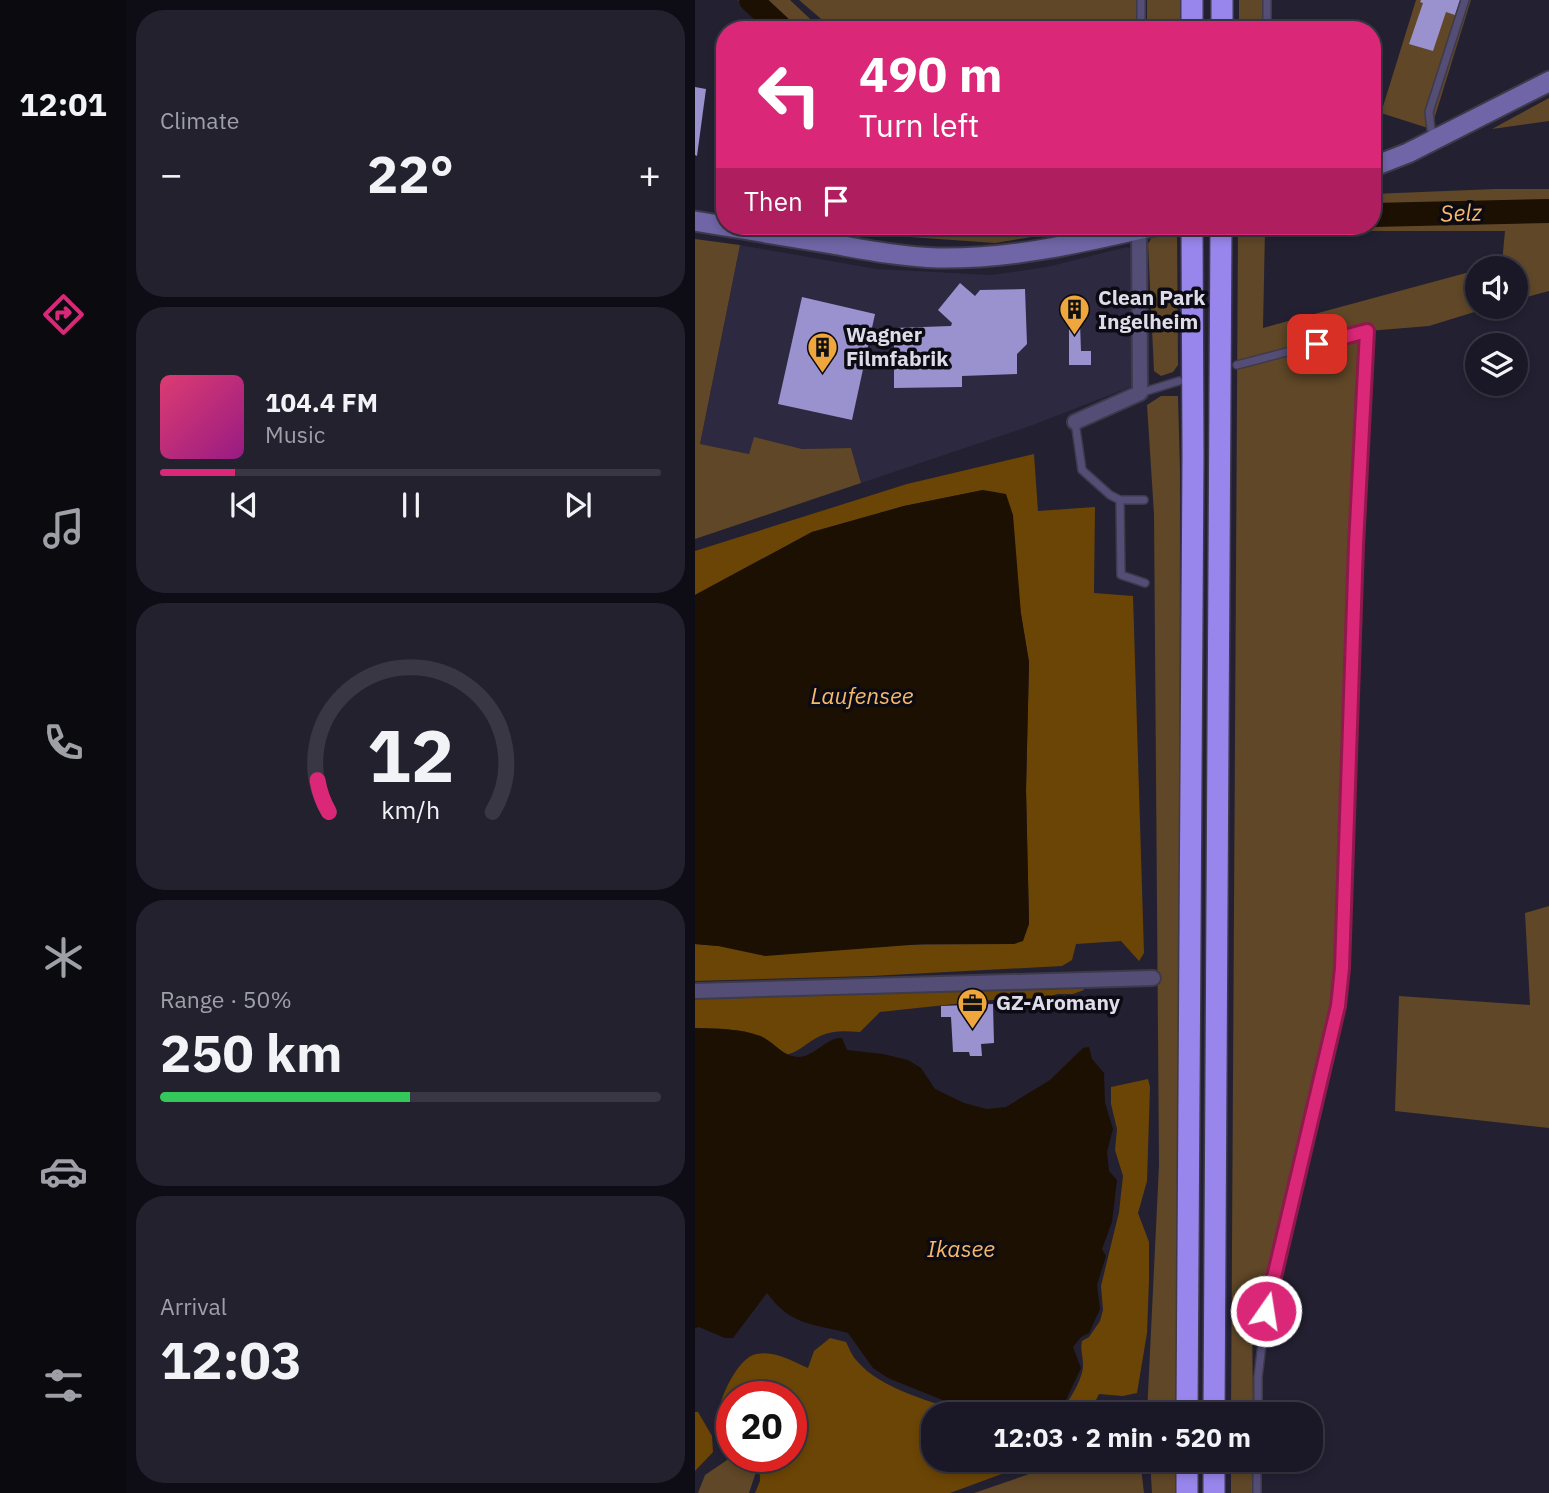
<!DOCTYPE html>
<html lang="en">
<head>
<meta charset="utf-8">
<style>
  :root { --surface:#1a1826; --page:#23212e; --text:#f1f3f6; --muted:#9fa0a7; --line:#383743; --accent:#db2777 }
  body { margin:0; font-family:"IBM Plex Sans",sans-serif; background:var(--page); color:var(--text); height:100vh; display:flex; flex-direction:column; font-size:26px; white-space:nowrap }
  * { box-sizing:border-box; margin:0 }
  p { font-size:23px; color:var(--muted) }
  .icon { flex:none; width:38px; height:38px; fill:none; stroke:currentColor; stroke-width:2; stroke-linecap:round; stroke-linejoin:round }
  .map { position:relative; flex:1; overflow:hidden }
  .drawer { display:flex; flex-direction:column; gap:10px; padding:10px; background:#0e0d15; width:569px }
  .drawer>* { flex:none }
  .guide { position:absolute; left:21px; top:21px; width:665px; height:214px; border-radius:28px; box-shadow:0 4px 10px #0003,0 0 0 2px var(--line); background:#db2777; color:#fff; overflow:hidden }
  .controls { position:absolute; left:770px; top:256px; display:grid; gap:14px }
  .controls a { display:grid; place-items:center; width:63px; height:63px; border-radius:50%; background:var(--surface); box-shadow:0 4px 10px #0003,0 0 0 2px var(--line); font-size:35px }
  .speed { position:absolute; left:21px; top:1381px; display:flex; gap:14px; font-size:35px; font-weight:700; text-align:center }
  .speed>* { display:grid; place-content:center; width:91px; height:91px; border-radius:50%; background:var(--surface); box-shadow:0 4px 10px #0003,0 0 0 2px var(--line); line-height:1 }
  .speed .limit { border:10px solid #d22; background:#fff; color:#111 }
  .pin { position:absolute; display:grid; place-items:center; width:60px; height:60px; color:#fff; margin:-30px; border-radius:14px; box-shadow:0 4px 10px #0006 }
  .me { position:absolute; width:77px; margin:-38px; rotate:13deg; stroke-linejoin:round; filter:drop-shadow(0 0 5px #0008) }
  .turn { display:flex; align-items:center; gap:24px; height:147px; padding:0 28px; font-size:32px }
  .turn .icon { width:91px; height:91px; stroke-width:2.5 }
  .turn b { display:block; font-size:49px; line-height:60px }
  .then { display:flex; align-items:center; height:66px; padding:0 28px; background:#0003; gap:14px; font-size:26px }
  .big { font-size:52px; font-weight:800; line-height:1.1 }
  .drawer .tile { flex:1; display:flex; flex-direction:column; justify-content:center; gap:10px; min-width:0; padding:0 24px; border-radius:28px; background:var(--page) }
  .drawer .dial { align-items:center; gap:0 }
  .dial svg { height:182px; overflow:visible; fill:none; stroke:var(--line); stroke-width:7; stroke-linecap:round; text-anchor:middle }
  .dial text { fill:var(--text); stroke:none }
  .song { display:flex; align-items:center; gap:21px }
  .cover { width:84px; height:84px; border-radius:10px; background:linear-gradient(135deg,hsl(340 70% 55%),hsl(310 70% 35%)) }
  .played { height:7px; border-radius:4px; background:linear-gradient(90deg,var(--accent) 15%,var(--line) 15%) }
  .keys { display:flex; justify-content:space-around; direction:ltr }
  .heat { display:flex; justify-content:space-between; align-items:center; font-size:38px; direction:ltr }
  .charge { height:10px; border-radius:5px; background:linear-gradient(90deg,#34c759 50%,var(--line) 0) }
  .trip { position:absolute; left:226px; top:1402px; width:402px; height:70px; border-radius:28px; background:var(--surface); box-shadow:0 4px 10px #0003,0 0 0 2px var(--line); font-weight:800; line-height:70px; text-align:center }
  main { display:flex; flex:1; min-height:0 }
  .tabs { display:flex; flex-direction:column; width:126px; justify-content:space-around; align-items:center; background:#0a0a0f; color:var(--muted) }
  .tabs .icon { width:49px; height:49px }
  .tabs .current { color:var(--accent) }
  .tabs b { font-size:32px; color:var(--text) }
  .map>svg:first-child { display:block }
</style>
</head>
<body>
<main>
<nav class="tabs">
<b>12:01</b>
<svg class="icon current" aria-label="directions" viewBox="0 0 24 24"><path d="M12 3l9 9-9 9-9-9zM9 14v-3h6M13 9l2 2-2 2"/></svg>
<svg class="icon" aria-label="music" viewBox="0 0 24 24"><path d="M9 18V5l10-2v13"/><circle cx="6" cy="18" r="3"/><circle cx="16" cy="16" r="3"/></svg>
<svg class="icon" aria-label="phone" viewBox="0 0 24 24"><path d="M5 4h4l2 5-3 2q2 4 5 5l2-3 5 2v4C11 20 4 13 5 4z"/></svg>
<svg class="icon" aria-label="climate" viewBox="0 0 24 24"><path d="M12 3v18M4 7l16 10M4 17L20 7"/></svg>
<svg class="icon" aria-label="car" viewBox="0 0 24 24"><path d="M5 17H2v-5l4-1 3-4h7l3 4 3 1v5h-3M9 17h6M6 11h13"/><circle cx="7" cy="17" r="2"/><circle cx="17" cy="17" r="2"/></svg>
<svg class="icon" aria-label="filters" viewBox="0 0 24 24"><path d="M4 7h16M4 17h16"/><circle cx="9" cy="7" r="2"/><circle cx="15" cy="17" r="2"/></svg>
</nav>
<section class="drawer">
<div class="tile"><p>Climate</p>
<div class="heat"><a>−</a><b class="big">22°</b><a>+</a></div>
</div>
<div class="tile">
<div class="song"><i class="cover"></i><div><b>104.4 FM</b><p>Music</p></div></div>
<div class="played"></div>
<div class="keys"><svg class="icon" aria-label="previous" viewBox="0 0 24 24"><path d="M18 5L8 12l10 7zM5 5v14"/></svg><svg class="icon" aria-label="pause" viewBox="0 0 24 24"><path d="M8 5v14M16 5v14"/></svg><svg class="icon" aria-label="next" viewBox="0 0 24 24"><path d="M6 5l10 7-10 7zM19 5v14"/></svg></div>
</div>
<div class="tile dial"><svg viewBox="0 0 100 80">
<path d="M14 69A42 42 0 1 1 86 69"/>
<path d="M14 69A42 42 0 0 1 9 55" stroke="#db2777"/>
<text x="50" y="56" font-size="32" font-weight="700">12</text>
<text x="50" y="72" font-size="11">km/h</text>
</svg></div>
<div class="tile"><p>Range · 50%</p><b class="big">250 km</b><div class="charge"></div></div>
<div class="tile"><p>Arrival</p><b class="big">12:03</b></div>
</section>
<div class="map">
<svg width="855" height="1493" viewBox="0 0 855 1493">
  <rect width="100%" height="100%" fill="#232032"/>
  <path fill="#2d2940" d="M45,245L181,269L296,275L352,267L432,247L439,251L438,386L335,426L166,483L156,448L107,449L59,438L54,454L5,444Z"/>
  <g fill="#5f4727">
    <path d="M43,0H95L127,30H68Z"/>
    <path d="M104,0H444L443,30H139Z"/>
    <rect x="452" y="0" width="35" height="30"/>
    <path d="M544,0H569L568,30H544Z"/>
    <path d="M721,0H776L736,129L686,113Z"/>
    <path d="M854,98V121L797,129Z"/>
    <path d="M800,189H854V291L821,300V268H790L807,263L810,231H604L591,226H677V194Z"/>
    <path d="M131,226H404L300,243L186,235Z"/>
    <path d="M556,226L570,230L568,328L782,270V306H799L734,326L673,331L643,1006L571,1311H557L558,1414H536L543,228Z"/>
    <path d="M482,229L483,365L478,372L466,376L459,371L453,244L458,235Z"/>
    <path d="M0,239L45,245L5,444L54,454L59,437L107,449L156,448L166,483L0,539Z"/>
    <path d="M466,396H483L485,470L484,1414H452L464,1165L459,514L452,405Z"/>
    <path d="M854,906V1128L700,1111L704,996L835,1005L830,913Z"/>
    <path d="M38,1456H56L61,1472L54,1493H3L10,1475Z"/>
    <path d="M375,1460H445L449,1493H279Z"/>
    <path d="M455,1460H483V1493H457Z"/>
    <rect x="536" y="1460" width="23" height="33"/>
  </g>
  <g fill="#6b4506">
    <path d="M339,454L343,511L400,507L399,593L438,596L449,953L444,961L426,941L381,944L377,960L367,966L176,976L0,981V944L23,946L319,944L334,923L331,790L334,662L326,614L288,490L209,506L117,532L0,595V551L212,484Z"/>
    <path d="M385,982L389,990L378,994H362L337,1003L321,999L297,1000L185,1012L165,1032C151,1031 138,1030 125,1036C112,1042 106,1051 91,1055L66,1036L31,1029L0,1028V995Z"/>
    <path d="M453,1079L455,1087L452,1181L443,1213L454,1242V1280L452,1333L442,1393L428,1396L404,1394L394,1414H362C372,1406 389,1378 388,1364C388,1356 385,1350 387,1341L394,1337L405,1321L408,1310L406,1286L424,1212L428,1176L420,1150L422,1129L416,1104V1087Z"/>
    <path d="M135,1338L151,1342C154,1348 157,1356 162,1361C185,1389 242,1404 276,1414H238V1460H345L255,1493H60L65,1481L64,1456H96V1396H37V1437L30,1444C26,1432 23,1419 25,1406C28,1391 45,1357 61,1354C80,1350 97,1361 113,1368L119,1351Z"/>
    <path d="M0,1412H3L17,1436L18,1452L0,1471Z"/>
  </g>
  <g fill="#1c1002">
    <path d="M288,490L311,494L318,515L326,614L334,662L331,790L334,924L328,941L319,944H228L70,956L23,946L0,944V595L117,532L209,506Z"/>
    <path d="M0,1028C21,1029 46,1028 65,1036C80,1042 86,1056 103,1057C120,1057 131,1037 147,1038L152,1050L188,1054L213,1060L226,1068L240,1089L269,1103L292,1109L311,1107L355,1080L388,1048L394,1047L397,1059L409,1073L410,1103L418,1129L412,1152L414,1171L422,1180L417,1222L407,1249L411,1256L402,1285L405,1309L394,1333L386,1337L378,1347L386,1368L369,1404L355,1414H293L250,1401L193,1378L178,1368L153,1333C117,1323 96,1326 72,1293L38,1338H30L4,1327L0,1328Z"/>
  </g>
  <g fill="none" stroke-linecap="round" stroke-linejoin="round">
    <g stroke="#1c1002" stroke-width="24">
      <path d="M56,0L88,30"/>
      <path d="M677,215L855,211"/>
    </g>
  </g>
  <g fill="#9a92ce">
    <path d="M726,0H765L760,15L751,12L738,51L714,44L728,3L725,2Z"/>
    <path d="M0,87L11,89L2,156L0,155Z"/>
    <path d="M265,283L280,296L285,290L330,289L332,344L322,354V374L267,376V387L199,388V328L256,326L257,323L243,310Z"/>
    <path d="M107,297L180,314L157,420L83,404Z"/>
    <path d="M374,323H385L386,351H396V365H374Z"/>
    <path d="M298,1004L299,1043L286,1044L287,1056H275L274,1052H258L256,1017H246V1006Z"/>
  </g>
  <g fill="none" stroke-linecap="round" stroke-linejoin="round">
    <defs>
      <g id="lane">
        <path d="M446,30V0"/>
        <path d="M572,30V0"/>
        <path d="M740,136L736,129L734,112L770,0"/>
        <path d="M542,365L672,331L661,545L647,968L643,1006L571,1311L563,1377V1414"/>
        <path d="M445,393L484,381"/>
        <path d="M380,422L387,470L415,495L425,500H449"/>
        <path d="M425,500L426,575L450,583"/>
        <path d="M562,1493V1460"/>
      </g>
      <g id="street">
        <path d="M380,422L445,393L444,229"/>
        <path d="M0,991L458,978"/>
      </g>
      <g id="secondary">
        <path d="M677,167L713,153L855,81"/>
        <path d="M0,221C46,229 91,236 137,244C172,250 207,257 243,258C319,259 385,243 459,226"/>
      </g>
      <g id="highway">
        <path d="M497,30V0"/>
        <path d="M527,30V0"/>
        <path d="M492,1414L498,456L497,226"/>
        <path d="M519,1414L526,226"/>
        <path d="M492,1493V1460"/>
        <path d="M519,1493V1460"/>
      </g>
    </defs>
    <use href="#lane" stroke="#3d3a4b" stroke-width="10"/>
    <use href="#street" stroke="#3d3a4b" stroke-width="18"/>
    <use href="#secondary" stroke="#3d3a4b" stroke-width="23"/>
    <use href="#highway" stroke="#3d3a4b" stroke-width="24"/>
    <use href="#lane" stroke="#544e77" stroke-width="7"/>
    <use href="#street" stroke="#544e77" stroke-width="14"/>
    <use href="#secondary" stroke="#7065a6" stroke-width="19"/>
    <use href="#highway" stroke="#9986ec" stroke-width="21"/>
  </g>
  <g fill="none" stroke-linecap="round" stroke-linejoin="round">
    <defs>
      <path id="route" d="M571,1311L643,1006L647,968L661,545L672,331L622,344"/>
    </defs>
    <use href="#route" stroke="#8e194d" stroke-width="18"/>
    <use href="#route" stroke="#db2777" stroke-width="12"/>
  </g>
  <defs>
    <symbol id="building-pin" viewBox="-11 -11 22 30"><path d="M0 17L-7.5 6A9.5 9.5 0 1 1 7.5 6Z" fill="#efa73d" stroke="#0c0b13"/><path d="M-4-6H4V6H1V3H-1V6H-4ZM-2.5-4.3h1.7v1.8h-1.7ZM.8-4.3h1.7v1.8H.8ZM-2.5-1h1.7V.8h-1.7ZM.8-1h1.7V.8H.8Z" fill="#111"/></symbol>
    <symbol id="office-pin" viewBox="-11 -11 22 30"><path d="M0 17L-7.5 6A9.5 9.5 0 1 1 7.5 6Z" fill="#efa73d" stroke="#0c0b13"/><path d="M-6-3h4V-5.5h4V-3h4V5H-6ZM-1-4.5V-3h2v-1.5ZM-6 0V1H6V0Z" fill="#111"/></symbol>
  </defs>
  <g fill-rule="evenodd">
    <use href="#building-pin" x="362" y="292" width="35" height="47"/>
    <use href="#building-pin" x="110" y="330" width="35" height="47"/>
    <use href="#office-pin" x="260" y="986" width="35" height="47"/>
  </g>
  <g text-anchor="middle" stroke-width="7" stroke-linejoin="round" paint-order="stroke">
    <g font-size="21" font-weight="bold" fill="#dddce8" stroke="#0c0b13" text-anchor="start">
      <text x="403" y="305">Clean Park<tspan x="403" dy="24">Ingelheim</tspan></text>
      <text x="151" y="342">Wagner<tspan x="151" dy="24">Filmfabrik</tspan></text>
      <text x="301" y="1010">GZ-Aromany</text>
    </g>
    <g font-size="23" font-style="italic" fill="#f4b96b" stroke="#0c0b13">
      <text transform="translate(766 213) rotate(-2)" y="8">Selz</text>
      <text x="167" y="704">Laufensee</text>
      <text x="266" y="1257">Ikasee</text>
    </g>
  </g>
</svg>
<div class="controls">
<a><svg class="icon" aria-label="sound" viewBox="0 0 24 24"><path d="M4 9h4l5-4v14l-5-4H4zM17 9q2 3 0 6"/></svg></a>
<a><svg class="icon" aria-label="layers" viewBox="0 0 24 24"><path d="M12 4l9 5-9 5-9-5zM3 14l9 5 9-5"/></svg></a>
</div>
<div class="speed"><div class="limit">20</div></div>
<div class="pin" style="left:622px;top:344px;background:#d93025"><svg class="icon" aria-label="arrive" viewBox="0 0 24 24"><path d="M6 21V4h12l-3 4 3 4H6"/></svg></div>
<svg class="me" style="left:571px;top:1311px" viewBox="-20 -20 40 40"><circle r="17" fill="#db2777" stroke="#fff" stroke-width="3"/><path d="M0-11L8 9 0 5-8 9z" fill="#fff"/></svg>
<div class="trip">12:03 · 2 min · 520 m</div>
<div class="guide">
<div class="turn"><svg class="icon" aria-label="left" viewBox="0 0 24 24"><path d="M17 20v-9H6M10 6l-5 5 5 5"/></svg><div><b>490 m</b>Turn left</div></div>
<div class="then">Then<svg class="icon" aria-label="arrive" viewBox="0 0 24 24"><path d="M6 21V4h12l-3 4 3 4H6"/></svg></div>
</div>
</div>
</main>
</body>
</html>
